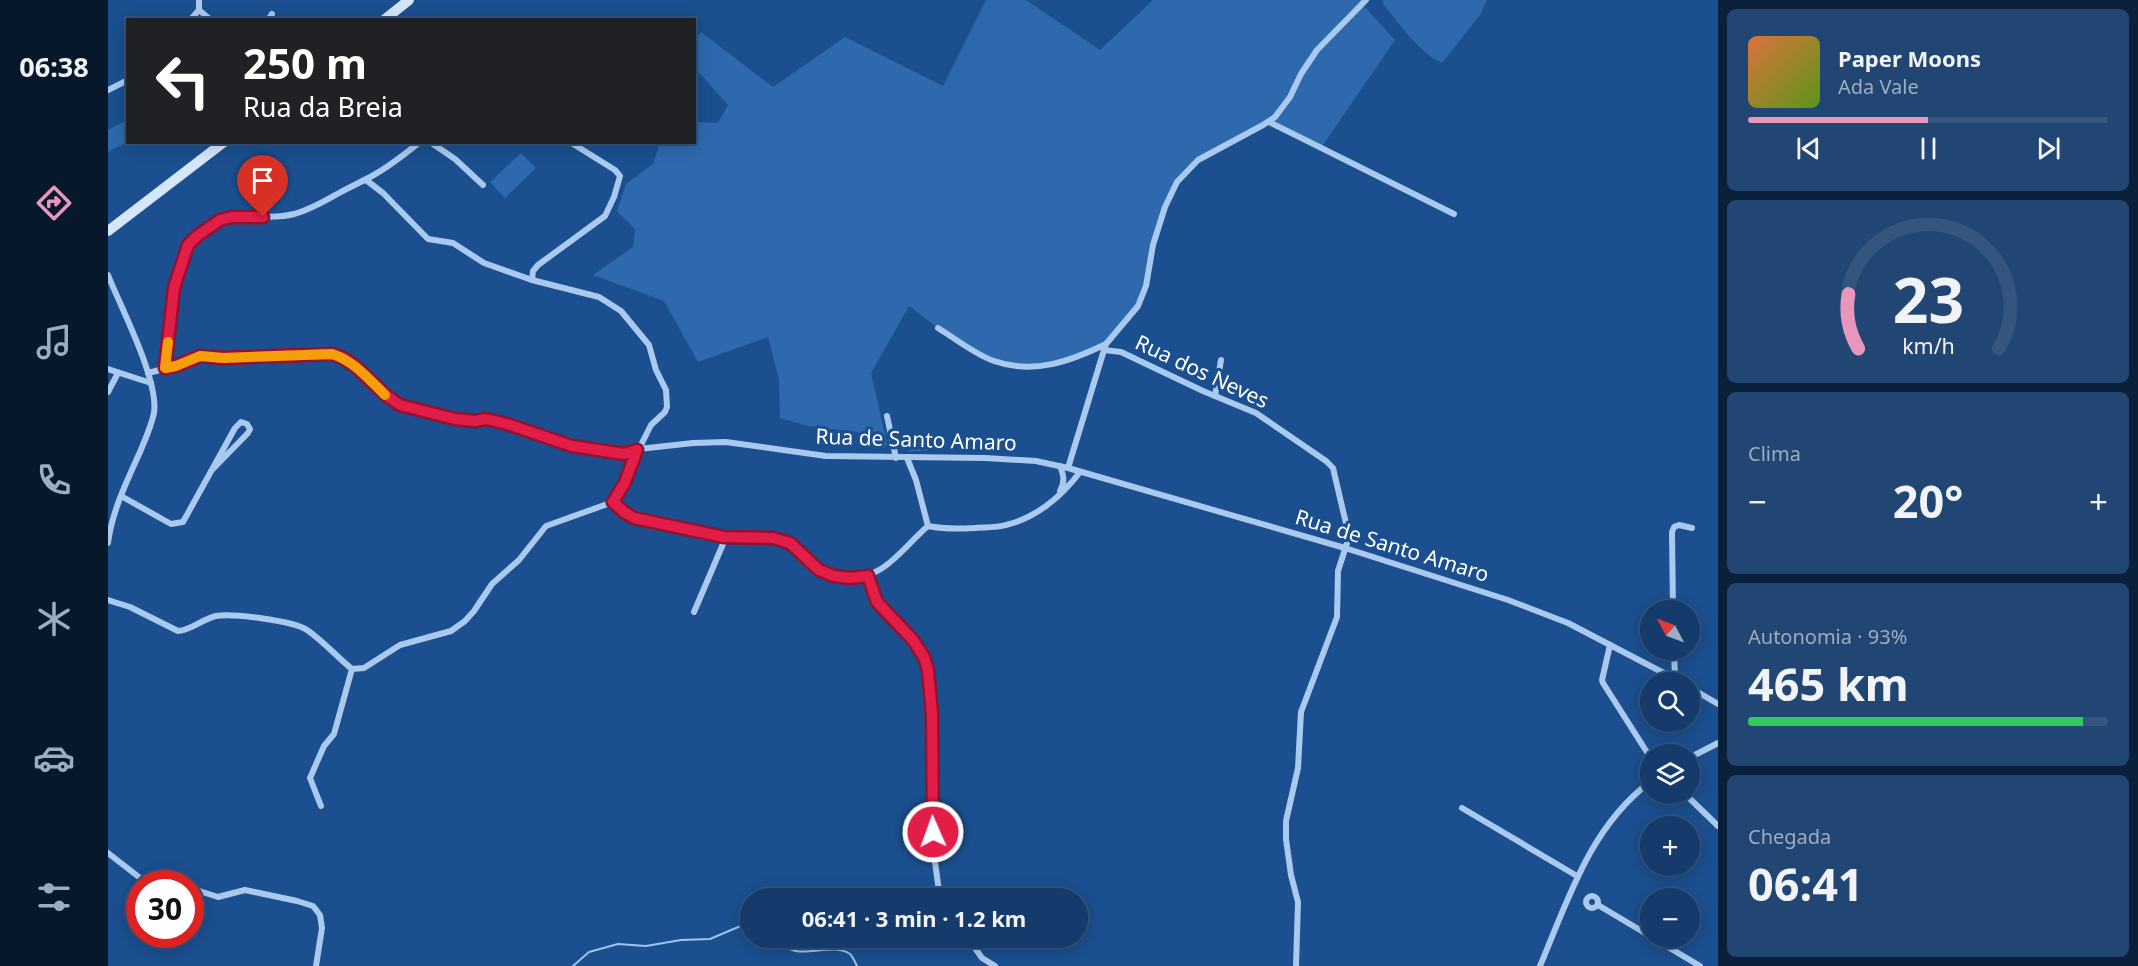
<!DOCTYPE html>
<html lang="pt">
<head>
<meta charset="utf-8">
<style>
  :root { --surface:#143b6b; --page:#214673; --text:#f1f3f6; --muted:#9dadc1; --line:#33557e; --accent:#e797bd }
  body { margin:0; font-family:"Noto Sans",sans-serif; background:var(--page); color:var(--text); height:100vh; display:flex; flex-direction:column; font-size:22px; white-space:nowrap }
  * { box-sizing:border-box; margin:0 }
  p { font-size:20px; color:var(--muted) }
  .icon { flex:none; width:33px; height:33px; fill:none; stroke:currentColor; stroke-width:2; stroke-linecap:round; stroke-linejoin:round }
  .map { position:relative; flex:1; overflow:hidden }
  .details { display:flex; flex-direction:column; gap:9px; padding:9px; background:#0b203b; width:420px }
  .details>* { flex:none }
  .hud { position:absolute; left:18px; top:18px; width:570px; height:126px; border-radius:0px; box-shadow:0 3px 15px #0003,0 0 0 2px var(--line); background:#202124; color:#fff; overflow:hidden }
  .needle { width:39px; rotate:311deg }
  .buttons { position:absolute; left:1532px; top:600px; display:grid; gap:12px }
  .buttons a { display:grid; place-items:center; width:60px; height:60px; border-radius:50%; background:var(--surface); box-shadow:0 3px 15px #0003,0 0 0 2px var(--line); font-size:30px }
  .speed { position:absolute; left:18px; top:870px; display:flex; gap:12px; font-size:30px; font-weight:700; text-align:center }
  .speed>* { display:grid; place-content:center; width:78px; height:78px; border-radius:50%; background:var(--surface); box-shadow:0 3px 15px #0003,0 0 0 2px var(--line); line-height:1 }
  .speed .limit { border:9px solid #d22; background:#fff; color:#111 }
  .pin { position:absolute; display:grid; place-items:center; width:51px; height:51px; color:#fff; margin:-62px -26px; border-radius:50% 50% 50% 0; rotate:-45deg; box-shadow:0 0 6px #0007 }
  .pin .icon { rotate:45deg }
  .me { position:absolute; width:66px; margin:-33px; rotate:358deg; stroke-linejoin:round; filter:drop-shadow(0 0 4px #0008) }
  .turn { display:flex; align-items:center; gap:21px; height:126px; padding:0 18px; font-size:27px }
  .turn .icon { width:78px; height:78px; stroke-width:2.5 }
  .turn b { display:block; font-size:42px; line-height:51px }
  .big { font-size:45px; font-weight:700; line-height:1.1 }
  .details .tile { flex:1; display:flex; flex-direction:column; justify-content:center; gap:9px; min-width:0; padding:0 21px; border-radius:9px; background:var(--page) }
  .details .dial { align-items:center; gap:0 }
  .dial svg { height:156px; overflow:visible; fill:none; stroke:var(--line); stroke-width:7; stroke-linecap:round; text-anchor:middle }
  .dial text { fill:var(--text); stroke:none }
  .song { display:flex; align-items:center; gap:18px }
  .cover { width:72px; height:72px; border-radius:9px; background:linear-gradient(135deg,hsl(20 70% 55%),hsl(90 70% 35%)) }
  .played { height:6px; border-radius:3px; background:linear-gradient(90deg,var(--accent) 50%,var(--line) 50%) }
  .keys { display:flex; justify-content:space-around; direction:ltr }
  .heat { display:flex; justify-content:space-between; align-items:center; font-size:33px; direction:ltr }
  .charge { height:9px; border-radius:4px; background:linear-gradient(90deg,#34c759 93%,var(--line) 0) }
  .trip { position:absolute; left:632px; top:888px; width:348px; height:60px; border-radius:30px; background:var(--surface); box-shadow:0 3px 15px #0003,0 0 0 2px var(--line); font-weight:700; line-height:60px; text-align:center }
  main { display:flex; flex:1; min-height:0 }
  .tabs { display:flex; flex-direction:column; width:108px; justify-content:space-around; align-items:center; background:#08182b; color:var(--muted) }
  .tabs .icon { width:42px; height:42px }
  .tabs .active { color:var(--accent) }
  .tabs b { font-size:27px; color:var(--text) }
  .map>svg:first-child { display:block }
</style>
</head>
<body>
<main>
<nav class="tabs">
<b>06:38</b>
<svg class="icon active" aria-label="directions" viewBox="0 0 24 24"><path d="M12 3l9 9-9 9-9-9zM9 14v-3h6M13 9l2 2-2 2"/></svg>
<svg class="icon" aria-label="music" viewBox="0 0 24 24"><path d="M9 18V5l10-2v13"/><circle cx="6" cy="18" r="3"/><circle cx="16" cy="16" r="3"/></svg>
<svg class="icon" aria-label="phone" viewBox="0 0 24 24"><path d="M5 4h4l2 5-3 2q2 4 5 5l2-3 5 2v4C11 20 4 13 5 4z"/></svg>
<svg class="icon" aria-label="climate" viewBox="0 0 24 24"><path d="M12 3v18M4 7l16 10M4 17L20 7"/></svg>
<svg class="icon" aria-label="car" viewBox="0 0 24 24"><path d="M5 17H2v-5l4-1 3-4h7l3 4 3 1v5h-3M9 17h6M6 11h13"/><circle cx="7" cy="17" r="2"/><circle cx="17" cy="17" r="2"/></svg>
<svg class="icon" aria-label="filters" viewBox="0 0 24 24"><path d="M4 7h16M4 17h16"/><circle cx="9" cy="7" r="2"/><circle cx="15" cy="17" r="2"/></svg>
</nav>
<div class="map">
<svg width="1610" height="966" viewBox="0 0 1610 966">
  <rect width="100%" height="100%" fill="#1b4f8f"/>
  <g fill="#2e69ad">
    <path d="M878,0H918L992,50L1045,0H1258L1254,4L1287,40L1213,148L1160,122L1079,169L1057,207L1038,286L1030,306L998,344L937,366L886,361L830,328L801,306L763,373L779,444L776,448L763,446L758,439L749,432L700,426L672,418L671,380L660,337L590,362L556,301L485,275L525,247L527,229L509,211L518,184L545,164L552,143L586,142L587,122L610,123L620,105L587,68V40L593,32L665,87L737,37L835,86Z"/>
    <path d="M1275,0H1379L1372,15L1334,63C1310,52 1292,24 1275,4Z"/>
    <path d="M19,120V142L0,152V130Z"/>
    <path d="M413,153L428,168L397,198L382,182Z"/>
    <path d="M834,434L835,449L801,452L800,437Z"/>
  </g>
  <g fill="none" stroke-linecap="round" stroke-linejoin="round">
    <g stroke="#9cc4f0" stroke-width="2">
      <path d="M670,938C685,966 722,940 742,954C745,957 747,962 749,966"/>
      <path d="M465,966L481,952L510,944L538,946L573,940L602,939L642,922"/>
    </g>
    <g stroke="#a9c9ee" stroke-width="6">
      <path d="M91,10L103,20"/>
      <path d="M82,20L91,10V0"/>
      <path d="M160,20L164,14"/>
      <path d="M0,90L20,80"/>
      <path d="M1161,122L1346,214"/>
      <path d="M322,142L347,159L375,185"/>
      <path d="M258,180L275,193L320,239L345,243L376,263L424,280L491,297L513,311L541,345L548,370L558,390L559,407L557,412L543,425L531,449"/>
      <path d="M0,275C13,308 51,380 46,413C43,427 37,440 32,452C19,481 4,511 0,543"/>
      <path d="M424,280L425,271L430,265L497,216L506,197L512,176L507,170L462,142"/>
      <path d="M830,328C848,339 866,354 886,361C926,375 963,361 998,344"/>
      <path d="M996,350L1013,352L1095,391L1148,413L1218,461L1225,468L1240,532V540L1230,571L1229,617L1193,712L1190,768L1178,821V839L1183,875L1190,902L1188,966"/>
      <path d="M57,368C62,321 61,227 123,217C144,214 165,220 186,214C202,210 217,201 231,193C242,187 253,182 264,176C281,167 297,154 312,142"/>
      <path d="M0,369L43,383"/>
      <path d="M40,373L67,366L92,356L115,358L224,355L235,358L247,365L279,396L293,405L347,419L367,421L378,419L399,424L463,446L516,454L531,449L585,443L618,442L718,456L877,458L928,461L960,468L1237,548L1400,600L1460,623L1573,682"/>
      <path d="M0,392L10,373"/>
      <path d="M1107,396L1113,360"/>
      <path d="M779,416L788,458"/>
      <path d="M960,468L996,350L998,344L1030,306L1038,286L1045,245L1057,207L1069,182L1090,160L1155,125L1167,117L1182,97L1193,74L1209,50L1258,0"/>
      <path d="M952,491C957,482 956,476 952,466"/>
      <path d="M13,496L63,524L75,522L127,428L133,422L139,424L142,429L140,433L103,471"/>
      <path d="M505,502L516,512L526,518C555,524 587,534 616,537C633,538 650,534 667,538C691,544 693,558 711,569C719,574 728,576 737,577C775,582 794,548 820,526L808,480L799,458"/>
      <path d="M820,526C835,529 850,529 866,528C876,527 888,528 898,525C928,518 954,496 972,472"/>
      <path d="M760,576L769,602L805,640L816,657L820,670L824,714L825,848L832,898"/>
      <path d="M0,600L22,607L70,631C84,630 94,619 108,616C124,613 186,621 199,630C214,640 229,657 244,669L256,668L292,645L343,631L357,621L366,611L384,584L411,560L438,526L505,502L517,482L529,450"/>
      <path d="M1565,610L1564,532L1566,527L1571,525L1584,528"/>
      <path d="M586,612L618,537"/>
      <path d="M1502,645L1494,680L1495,683L1542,757"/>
      <path d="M1566,650L1567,679"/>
      <path d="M1581,687L1610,704"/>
      <path d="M1581,758L1610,743"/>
      <path d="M1577,794L1610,826"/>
      <path d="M213,806L202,778L216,746L226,734L244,669"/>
      <path d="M1354,808L1469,876"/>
      <path d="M0,853L36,881L56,884"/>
      <path d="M82,888L110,897L137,890L189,901L205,906L212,915L214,928L208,966"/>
      <circle cx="1484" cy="902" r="6"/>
      <path d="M1490,905L1542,936"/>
      <path d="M860,938L874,958L887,966"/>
      <path d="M1545,938L1592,966"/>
      <path d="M1432,966C1460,900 1482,827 1542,782"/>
    </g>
    <g stroke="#d6e6fa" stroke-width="10">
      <path d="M276,20L301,0"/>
      <path d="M0,231L116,142"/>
    </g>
  </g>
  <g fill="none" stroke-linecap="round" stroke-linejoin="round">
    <defs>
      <path id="route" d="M155,217H124L112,220L89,236L80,245L66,288L57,368L68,366L92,356L115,358L224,354L235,358L247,366L279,396L292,405L347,419L367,421L378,419L399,424L464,446L516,454L529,450L517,482L505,502L516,512L526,518L616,537L665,538L682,543L711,570L726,576L742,578L760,576L769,602L805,640L816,657L820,670L824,714L825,832"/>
    </defs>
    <use href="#route" stroke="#92132f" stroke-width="15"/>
    <use href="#route" stroke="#e11d48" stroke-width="10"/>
    <path stroke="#f59e0b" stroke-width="10" d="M60,342L57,368L68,366L92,356L115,358L224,354C246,361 261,379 277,395"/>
  </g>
  <g text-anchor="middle" stroke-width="6" stroke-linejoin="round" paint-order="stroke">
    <g font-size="21" fill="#fff" stroke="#1b4f8f">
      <text transform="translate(1094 372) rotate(25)" y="7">Rua dos Neves</text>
      <text transform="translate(808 440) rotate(2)" y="7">Rua de Santo Amaro</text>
      <text transform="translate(1284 546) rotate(17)" y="7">Rua de Santo Amaro</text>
    </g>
  </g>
</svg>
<div class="buttons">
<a><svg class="needle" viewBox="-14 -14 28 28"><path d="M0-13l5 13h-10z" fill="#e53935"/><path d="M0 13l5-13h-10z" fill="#9dadc1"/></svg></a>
<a><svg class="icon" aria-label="search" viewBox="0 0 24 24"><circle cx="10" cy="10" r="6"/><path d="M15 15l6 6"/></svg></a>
<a><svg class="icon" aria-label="layers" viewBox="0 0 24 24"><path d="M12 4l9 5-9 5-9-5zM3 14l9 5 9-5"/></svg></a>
<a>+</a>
<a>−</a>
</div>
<div class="speed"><div class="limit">30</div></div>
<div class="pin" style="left:155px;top:217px;background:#d93025"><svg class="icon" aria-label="arrive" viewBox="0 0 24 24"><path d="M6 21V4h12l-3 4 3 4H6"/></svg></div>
<svg class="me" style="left:825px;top:832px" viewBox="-20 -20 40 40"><circle r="17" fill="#e11d48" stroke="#fff" stroke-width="3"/><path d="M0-11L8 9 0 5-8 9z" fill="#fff"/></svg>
<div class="trip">06:41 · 3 min · 1.2 km</div>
<div class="hud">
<div class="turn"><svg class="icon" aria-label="left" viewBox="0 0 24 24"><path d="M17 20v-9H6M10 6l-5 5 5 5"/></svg><div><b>250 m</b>Rua da Breia</div></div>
</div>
</div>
<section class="details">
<div class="tile">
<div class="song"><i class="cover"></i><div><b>Paper Moons</b><p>Ada Vale</p></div></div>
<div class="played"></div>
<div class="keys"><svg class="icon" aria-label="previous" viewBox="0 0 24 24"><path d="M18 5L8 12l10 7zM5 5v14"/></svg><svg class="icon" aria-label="pause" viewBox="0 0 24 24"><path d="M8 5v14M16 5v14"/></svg><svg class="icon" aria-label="next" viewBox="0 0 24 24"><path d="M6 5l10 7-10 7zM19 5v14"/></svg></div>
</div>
<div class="tile dial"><svg viewBox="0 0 100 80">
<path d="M14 69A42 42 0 1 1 86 69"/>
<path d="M14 69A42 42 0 0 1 9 41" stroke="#e797bd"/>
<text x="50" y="56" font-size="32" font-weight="700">23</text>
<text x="50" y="72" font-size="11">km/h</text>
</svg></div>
<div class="tile"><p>Clima</p>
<div class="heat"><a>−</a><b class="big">20°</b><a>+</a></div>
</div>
<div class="tile"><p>Autonomia · 93%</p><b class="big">465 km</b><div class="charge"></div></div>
<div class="tile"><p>Chegada</p><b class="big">06:41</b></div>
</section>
</main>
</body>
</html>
